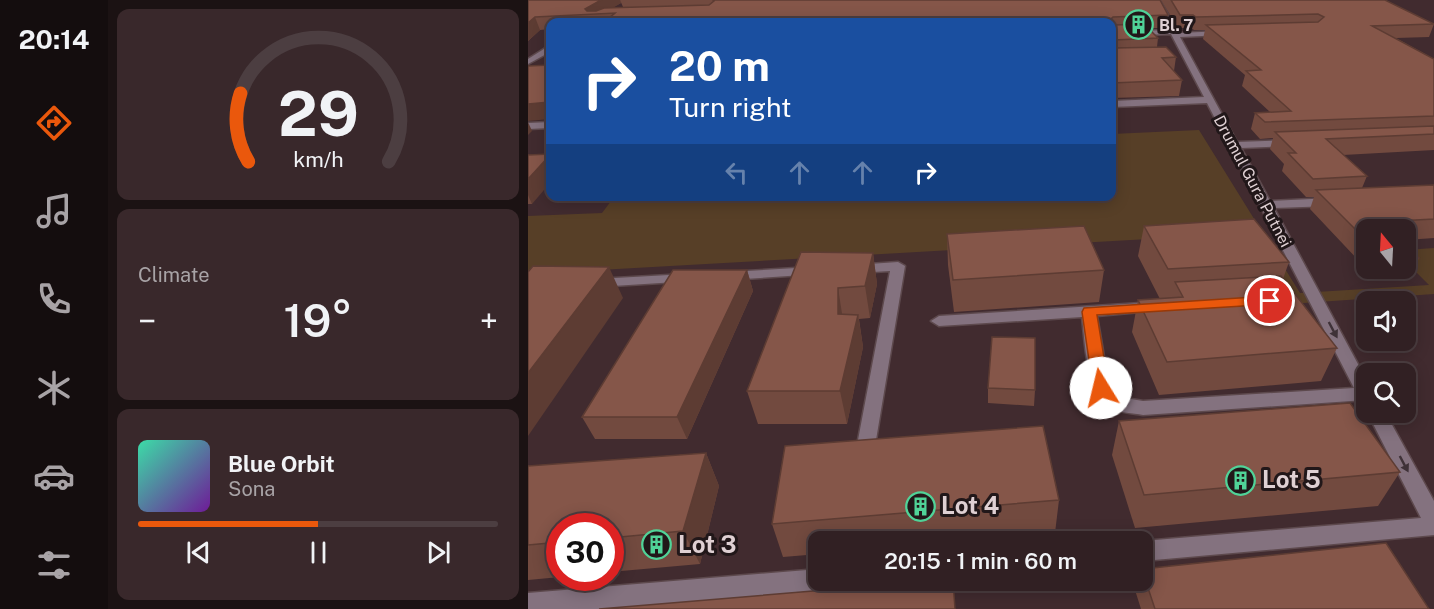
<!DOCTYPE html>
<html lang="en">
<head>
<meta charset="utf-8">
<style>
  :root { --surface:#312023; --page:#39282b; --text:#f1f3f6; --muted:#a8a3a6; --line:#4c3e41; --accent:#ea580c }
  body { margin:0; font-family:"Public Sans",sans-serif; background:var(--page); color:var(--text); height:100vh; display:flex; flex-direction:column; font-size:22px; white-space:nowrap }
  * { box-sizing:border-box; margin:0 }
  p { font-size:20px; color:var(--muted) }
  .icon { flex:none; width:33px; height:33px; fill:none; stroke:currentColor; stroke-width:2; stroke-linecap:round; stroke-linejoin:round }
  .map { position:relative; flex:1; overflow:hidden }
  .sheet { display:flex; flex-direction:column; gap:9px; padding:9px; background:#1b1213; width:420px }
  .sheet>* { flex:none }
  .hud { position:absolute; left:18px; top:18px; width:570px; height:183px; border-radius:12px; box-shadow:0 3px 15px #0003,0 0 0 2px var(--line); background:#1a4fa0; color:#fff; overflow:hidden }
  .needle { width:39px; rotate:342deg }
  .tools { position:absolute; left:828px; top:219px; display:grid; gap:12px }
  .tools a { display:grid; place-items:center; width:60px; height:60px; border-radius:12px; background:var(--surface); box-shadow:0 3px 15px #0003,0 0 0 2px var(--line); font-size:30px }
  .speed { position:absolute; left:18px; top:513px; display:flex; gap:12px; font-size:30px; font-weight:700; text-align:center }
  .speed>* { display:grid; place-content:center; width:78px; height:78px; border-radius:50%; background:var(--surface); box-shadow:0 3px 15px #0003,0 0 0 2px var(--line); line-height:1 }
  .speed .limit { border:9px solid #d22; background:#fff; color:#111 }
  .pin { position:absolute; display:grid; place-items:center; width:51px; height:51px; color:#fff; margin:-26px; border:3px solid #fff; border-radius:50%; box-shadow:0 2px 6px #0007 }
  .me { position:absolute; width:66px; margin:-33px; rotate:351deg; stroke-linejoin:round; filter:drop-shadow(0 0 4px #0008) }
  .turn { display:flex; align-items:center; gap:21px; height:126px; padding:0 24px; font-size:27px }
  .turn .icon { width:78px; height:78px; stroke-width:2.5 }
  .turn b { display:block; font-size:42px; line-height:51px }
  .lanes { display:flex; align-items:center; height:57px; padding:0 24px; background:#0003; justify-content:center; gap:30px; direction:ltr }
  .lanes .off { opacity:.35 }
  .big { font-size:45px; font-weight:600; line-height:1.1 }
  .sheet .tile { flex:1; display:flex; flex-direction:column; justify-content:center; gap:9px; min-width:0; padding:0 21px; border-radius:12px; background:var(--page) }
  .sheet .dial { align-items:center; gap:0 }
  .dial svg { height:156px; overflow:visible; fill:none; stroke:var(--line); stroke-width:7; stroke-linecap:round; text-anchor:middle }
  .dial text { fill:var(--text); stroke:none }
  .song { display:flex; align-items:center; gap:18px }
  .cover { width:72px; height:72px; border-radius:9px; background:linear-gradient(135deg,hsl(160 70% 55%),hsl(280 70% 35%)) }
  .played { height:6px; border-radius:3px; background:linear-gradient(90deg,var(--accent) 50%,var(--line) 50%) }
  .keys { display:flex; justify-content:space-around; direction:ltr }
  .heat { display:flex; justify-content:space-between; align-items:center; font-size:33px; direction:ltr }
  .trip { position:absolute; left:280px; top:531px; width:345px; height:60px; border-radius:12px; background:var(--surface); box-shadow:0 3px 15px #0003,0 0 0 2px var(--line); font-weight:600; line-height:60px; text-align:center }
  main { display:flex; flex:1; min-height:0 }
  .tabs { display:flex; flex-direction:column; width:108px; justify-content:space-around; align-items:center; background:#140d0e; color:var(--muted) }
  .tabs .icon { width:42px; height:42px }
  .tabs .current { color:var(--accent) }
  .tabs b { font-size:27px; color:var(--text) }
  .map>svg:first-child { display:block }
</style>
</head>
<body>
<main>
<nav class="tabs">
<b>20:14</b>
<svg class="icon current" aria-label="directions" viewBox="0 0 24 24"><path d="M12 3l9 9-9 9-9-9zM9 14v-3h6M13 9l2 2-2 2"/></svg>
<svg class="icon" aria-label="music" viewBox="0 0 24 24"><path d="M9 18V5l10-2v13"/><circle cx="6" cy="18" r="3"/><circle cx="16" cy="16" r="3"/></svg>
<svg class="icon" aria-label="phone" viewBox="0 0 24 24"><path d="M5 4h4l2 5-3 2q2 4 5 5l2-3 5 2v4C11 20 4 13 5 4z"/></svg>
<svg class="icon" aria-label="climate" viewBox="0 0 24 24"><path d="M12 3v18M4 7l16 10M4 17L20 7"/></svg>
<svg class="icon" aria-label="car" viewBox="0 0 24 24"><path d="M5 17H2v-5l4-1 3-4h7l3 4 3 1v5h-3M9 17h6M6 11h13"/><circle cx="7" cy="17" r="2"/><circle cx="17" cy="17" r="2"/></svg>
<svg class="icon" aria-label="filters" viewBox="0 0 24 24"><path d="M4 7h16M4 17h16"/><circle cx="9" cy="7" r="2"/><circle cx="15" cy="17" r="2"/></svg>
</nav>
<section class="sheet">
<div class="tile dial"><svg viewBox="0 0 100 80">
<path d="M14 69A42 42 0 1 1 86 69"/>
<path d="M14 69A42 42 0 0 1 10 34" stroke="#ea580c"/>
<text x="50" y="56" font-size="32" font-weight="700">29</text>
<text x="50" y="72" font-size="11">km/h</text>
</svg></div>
<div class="tile"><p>Climate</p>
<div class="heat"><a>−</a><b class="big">19°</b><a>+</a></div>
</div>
<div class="tile">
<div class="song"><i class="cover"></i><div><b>Blue Orbit</b><p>Sona</p></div></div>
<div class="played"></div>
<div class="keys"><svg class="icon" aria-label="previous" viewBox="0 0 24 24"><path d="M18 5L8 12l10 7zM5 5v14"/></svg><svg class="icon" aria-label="pause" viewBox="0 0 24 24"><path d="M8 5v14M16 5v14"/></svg><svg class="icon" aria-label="next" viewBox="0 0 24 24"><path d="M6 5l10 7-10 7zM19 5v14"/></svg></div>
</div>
</section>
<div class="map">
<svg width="906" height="609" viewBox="0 0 906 609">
  <rect width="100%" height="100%" fill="#412b2f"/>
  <path fill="#573f27" d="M671,130L772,293L901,285L878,262V250L906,248V294L761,304L727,233L0,274V216L74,213L86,197L584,196V134Z"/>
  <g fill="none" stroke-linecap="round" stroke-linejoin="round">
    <defs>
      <g id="minor">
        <path d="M626,0H632L650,33L696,31L700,33L696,35L652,37L709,142L762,140L767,143L762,146L713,148L742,201L804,198L810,202L804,206L746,208L838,379V400L615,415C605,413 592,413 582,408C558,398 557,340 554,317L411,326L403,321L411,316L629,302L634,304L637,307L634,310L569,316L581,386L591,397L615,401L826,388L679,103L584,107V101L676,97L643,34L584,36V32L641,30Z"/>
        <path d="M19,47H22V52L0,64V59Z"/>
        <path d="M22,122V128L0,129V123Z"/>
        <path d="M370,262L377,266L348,440L346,445L339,447L332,445L330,440L362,271L327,273L320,269L327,265Z"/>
        <path d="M285,267L292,271L290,274L201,280L194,276L201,272Z"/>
        <path d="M159,274L166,278L164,281L69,287L62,283L69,279Z"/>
        <path d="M839,412H857L906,501V535L615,561V541L893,518Z"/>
        <path d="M291,569V580H302L299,588L291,591L76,609H0V593Z"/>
      </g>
    </defs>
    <use href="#minor" stroke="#5d494d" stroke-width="3"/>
    <use href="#minor" fill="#84727f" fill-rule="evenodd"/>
  </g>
  <g fill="#724a3f">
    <path d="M0,0H92L93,3L85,7H95L92,0H632L640,15L637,28H621L630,38L629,47L648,57L646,71L654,80L651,96L584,98V22H22V29L12,30L0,41Z"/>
    <path d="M633,0H857L906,24L901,37L868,38L906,59V150L815,155L839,176L834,188L906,185V238L878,240V230H838V268H878V246L891,258L880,278L849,280L782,209L786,197H778L754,171L756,164L742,149L745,138L732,139L723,129L727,113L742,112L714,86L717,75L675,39L677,30H666L663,28H650Z"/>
    <path d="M0,155L4,204H0Z"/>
    <path d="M616,226L761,262L755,279L809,348L793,381L631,395L604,332L610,300L632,299L610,256Z"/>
    <path d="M419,234L576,270L571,302L426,312L420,265Z"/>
    <path d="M273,252L345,253L349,284L342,318L331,319L335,347L319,424H230L219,391Z"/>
    <path d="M219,270L225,291L159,439H67L54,417Z"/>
    <path d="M460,388L507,390L506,406L460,403Z"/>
    <path d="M591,421L872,472L850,506L607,528L584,455Z"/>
    <path d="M178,453L191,486L172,564L82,572V526H32V577L0,580V466Z"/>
    <path d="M531,500L527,533L432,542H291V554L255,557L244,524Z"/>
    <path d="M615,569L901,609H613L607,590L610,580H615Z"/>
  </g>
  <g fill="#5d3c33">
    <path d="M73,0H92L93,3L75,14H59L57,9Z"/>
    <path d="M7,17L12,30L0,41V23Z"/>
    <path d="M22,102V119L0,121V104Z"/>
    <path d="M0,122L4,131L0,135Z"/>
    <path d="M22,155V183L4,204L0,195V179Z"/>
    <path d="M345,253L349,284L342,318L337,286Z"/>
    <path d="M81,267L95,298L0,436V373Z"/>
    <path d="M219,270L225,291L159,439L149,417Z"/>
    <path d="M310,288L315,320L310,314Z"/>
    <path d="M330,315L335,347L319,424L312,391Z"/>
    <path d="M178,453L191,486L172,564L155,531Z"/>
  </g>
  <g fill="#855649" stroke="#5d3c33" stroke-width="1.5">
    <path d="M0,0H73L57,9L59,11H68L76,8L181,5L186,1L185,0H632L640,15L585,17L583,19L586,25L616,24L630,38L586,40L584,46V22H474V21L404,22H76L87,13L7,17L0,23Z"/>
    <path d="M643,0H857L906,24L844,26L906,59V116L737,122L727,113L763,111L718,71L733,70L678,25L790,22L796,17L790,14L668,17L665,15H652Z"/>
    <path d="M584,46L586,48L638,47L648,57L634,58L654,80L584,83Z"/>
    <path d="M22,65V102L0,104V66Z"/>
    <path d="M906,126V134L798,139L839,176L785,179L760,153H768L747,132Z"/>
    <path d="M22,154V155L0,179V155Z"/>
    <path d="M906,185V219L852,222L860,230H838V240L788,190Z"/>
    <path d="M726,219L761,262L640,269L616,226Z"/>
    <path d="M556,226L576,270L425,280L419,234Z"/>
    <path d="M878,246L891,258L878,259Z"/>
    <path d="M273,252L345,253L337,286L310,288V314L330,315L312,391H219Z"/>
    <path d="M5,266L81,267L0,373V272Z"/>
    <path d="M145,270H219L149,417H54Z"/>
    <path d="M753,276L809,348L639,362L610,300L655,297L647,282Z"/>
    <path d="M464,337L507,338V390L460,388Z"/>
    <path d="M822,403L872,472L616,495L591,421Z"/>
    <path d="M515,426L531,500L244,524L257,446Z"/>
    <path d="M178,453L155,531L82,538V526H32V542L0,545V466Z"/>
    <path d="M858,543L901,609H627L615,573V569Z"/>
    <path d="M417,580H425L427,609H71Z"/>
  </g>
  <defs><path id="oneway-solid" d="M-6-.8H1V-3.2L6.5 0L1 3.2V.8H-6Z" transform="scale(1.5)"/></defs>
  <g fill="#3f3238">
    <use href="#oneway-solid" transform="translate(805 330) rotate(62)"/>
    <use href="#oneway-solid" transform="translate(876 464) rotate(62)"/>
  </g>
  <path fill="#ea580c" stroke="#983908" stroke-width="1.5" d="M742,296L749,301L747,304L569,315L581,388L579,392H567L565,388L554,312L556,308Z"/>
  <defs>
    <symbol id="building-ring" viewBox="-11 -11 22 22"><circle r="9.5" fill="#211719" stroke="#50d398" stroke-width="1.5"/><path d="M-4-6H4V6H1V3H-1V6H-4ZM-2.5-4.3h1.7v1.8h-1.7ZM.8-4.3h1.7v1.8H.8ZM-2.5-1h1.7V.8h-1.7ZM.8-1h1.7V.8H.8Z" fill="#50d398"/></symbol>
  </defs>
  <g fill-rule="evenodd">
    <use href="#building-ring" x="594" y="8" width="33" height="33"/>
    <use href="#building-ring" x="696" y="464" width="33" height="33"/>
    <use href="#building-ring" x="376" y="490" width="33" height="33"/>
    <use href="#building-ring" x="112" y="528" width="33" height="33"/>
  </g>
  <g text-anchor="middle" stroke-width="6" stroke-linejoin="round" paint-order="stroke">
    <g font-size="16" font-weight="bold" fill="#dfd0d3" stroke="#211719" text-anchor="start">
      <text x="631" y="31">Bl. 7</text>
    </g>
    <g font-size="16" fill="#dfd0d3" stroke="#211719">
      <text transform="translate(725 181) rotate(62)" y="6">Drumul Gura Putnei</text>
    </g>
    <g font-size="24" font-weight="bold" fill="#dfd0d3" stroke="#211719" text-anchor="start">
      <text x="734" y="488">Lot 5</text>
      <text x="413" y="514">Lot 4</text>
      <text x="150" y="553">Lot 3</text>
    </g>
  </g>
</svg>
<div class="tools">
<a><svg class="needle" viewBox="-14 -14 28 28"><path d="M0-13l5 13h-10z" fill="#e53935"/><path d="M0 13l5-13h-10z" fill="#a8a3a6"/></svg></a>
<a><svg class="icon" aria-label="sound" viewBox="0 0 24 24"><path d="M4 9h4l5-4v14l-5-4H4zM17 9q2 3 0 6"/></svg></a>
<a><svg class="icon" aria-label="search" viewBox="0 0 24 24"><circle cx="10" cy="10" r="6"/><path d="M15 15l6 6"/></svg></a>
</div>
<div class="speed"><div class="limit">30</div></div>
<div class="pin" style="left:742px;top:301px;background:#d93025"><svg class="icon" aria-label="arrive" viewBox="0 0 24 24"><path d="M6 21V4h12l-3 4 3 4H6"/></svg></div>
<svg class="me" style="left:573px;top:388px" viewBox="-20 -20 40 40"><circle r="19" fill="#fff"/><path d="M0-13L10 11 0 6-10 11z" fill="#ea580c"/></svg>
<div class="trip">20:15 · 1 min · 60 m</div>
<div class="hud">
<div class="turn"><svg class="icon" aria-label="right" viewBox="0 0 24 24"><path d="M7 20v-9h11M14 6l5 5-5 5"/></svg><div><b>20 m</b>Turn right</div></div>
<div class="lanes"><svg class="icon off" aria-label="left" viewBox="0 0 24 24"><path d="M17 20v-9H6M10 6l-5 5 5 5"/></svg><svg class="icon off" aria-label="ahead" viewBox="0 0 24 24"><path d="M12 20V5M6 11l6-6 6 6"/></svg><svg class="icon off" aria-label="ahead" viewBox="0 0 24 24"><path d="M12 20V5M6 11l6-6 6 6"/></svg><svg class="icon" aria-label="right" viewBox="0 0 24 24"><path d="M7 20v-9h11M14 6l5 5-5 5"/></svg></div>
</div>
</div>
</main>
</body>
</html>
